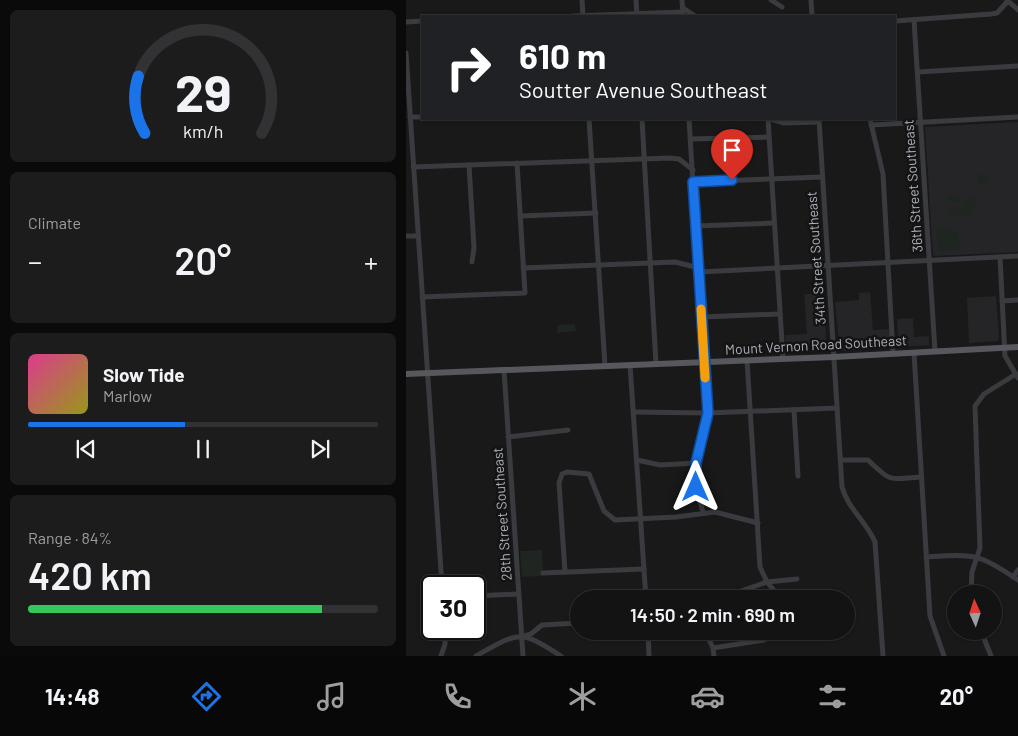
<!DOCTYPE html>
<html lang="en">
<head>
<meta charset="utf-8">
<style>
  :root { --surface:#131314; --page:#1c1c1d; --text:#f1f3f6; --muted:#9d9ea0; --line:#323234; --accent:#1a73e8 }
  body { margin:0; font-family:Barlow,sans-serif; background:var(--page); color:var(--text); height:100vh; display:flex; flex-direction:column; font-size:19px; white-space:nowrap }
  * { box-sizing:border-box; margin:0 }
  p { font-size:16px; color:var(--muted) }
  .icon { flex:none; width:28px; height:28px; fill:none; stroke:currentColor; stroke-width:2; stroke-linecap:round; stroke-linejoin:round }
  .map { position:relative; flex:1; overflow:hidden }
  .panel { display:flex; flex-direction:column; gap:10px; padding:10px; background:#0a0a0b; width:406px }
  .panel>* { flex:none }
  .banner { position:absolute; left:15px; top:15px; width:475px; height:105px; border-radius:0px; box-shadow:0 1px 4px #0004,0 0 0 1px var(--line); background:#202124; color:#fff; overflow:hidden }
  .needle { width:32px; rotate:357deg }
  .tools { position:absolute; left:541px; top:585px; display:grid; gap:10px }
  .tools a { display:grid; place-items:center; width:55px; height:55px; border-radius:50%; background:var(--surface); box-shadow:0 1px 4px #0004,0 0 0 1px var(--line); font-size:25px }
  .speed { position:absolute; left:15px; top:575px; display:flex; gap:10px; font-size:25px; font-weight:700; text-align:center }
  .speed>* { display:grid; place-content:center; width:65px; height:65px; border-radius:50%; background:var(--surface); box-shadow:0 1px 4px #0004,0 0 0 1px var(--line); line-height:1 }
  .speed .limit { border:2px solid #111; border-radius:8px; background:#fff; color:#111 }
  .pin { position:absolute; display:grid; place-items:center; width:42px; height:42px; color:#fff; margin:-51px -21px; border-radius:50% 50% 50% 0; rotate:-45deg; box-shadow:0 0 5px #0007 }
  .pin .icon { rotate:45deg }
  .me { position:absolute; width:55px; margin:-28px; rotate:0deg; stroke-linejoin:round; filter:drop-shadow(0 0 4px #0008) }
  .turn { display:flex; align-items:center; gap:18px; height:105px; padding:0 15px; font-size:22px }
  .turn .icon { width:65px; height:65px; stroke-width:2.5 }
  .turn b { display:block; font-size:35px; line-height:42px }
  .big { font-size:38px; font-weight:600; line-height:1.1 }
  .panel .tile { flex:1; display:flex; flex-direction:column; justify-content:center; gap:8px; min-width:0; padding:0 18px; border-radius:8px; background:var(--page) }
  .panel .dial { align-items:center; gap:0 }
  .dial svg { height:130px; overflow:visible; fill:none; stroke:var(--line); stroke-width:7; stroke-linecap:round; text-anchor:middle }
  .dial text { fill:var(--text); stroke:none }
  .song { display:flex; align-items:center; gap:15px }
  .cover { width:60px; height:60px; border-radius:8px; background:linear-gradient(135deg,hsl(330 70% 55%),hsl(60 70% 35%)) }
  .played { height:5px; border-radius:2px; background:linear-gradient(90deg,var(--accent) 45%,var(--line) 45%) }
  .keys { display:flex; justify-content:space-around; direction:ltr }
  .heat { display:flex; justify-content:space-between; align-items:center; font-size:28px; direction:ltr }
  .charge { height:8px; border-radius:4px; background:linear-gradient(90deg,#34c759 84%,var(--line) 0) }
  .trip { position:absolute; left:164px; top:590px; width:285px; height:50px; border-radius:25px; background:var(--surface); box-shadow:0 1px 4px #0004,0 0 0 1px var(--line); font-weight:600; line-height:50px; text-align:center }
  .menu { display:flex; height:80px; justify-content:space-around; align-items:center; background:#080808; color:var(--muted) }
  .menu .icon { width:35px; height:35px }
  .menu .on { color:var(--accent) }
  .menu b { font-size:22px; color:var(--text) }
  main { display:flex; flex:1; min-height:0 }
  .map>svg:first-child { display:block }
</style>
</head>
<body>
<main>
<section class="panel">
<div class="tile dial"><svg viewBox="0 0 100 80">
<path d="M14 69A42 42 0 1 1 86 69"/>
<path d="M14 69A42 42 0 0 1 10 34" stroke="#1a73e8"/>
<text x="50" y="56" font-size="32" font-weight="700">29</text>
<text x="50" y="72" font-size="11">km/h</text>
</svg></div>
<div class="tile"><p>Climate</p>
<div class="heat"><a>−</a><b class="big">20°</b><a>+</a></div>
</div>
<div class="tile">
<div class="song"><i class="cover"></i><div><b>Slow Tide</b><p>Marlow</p></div></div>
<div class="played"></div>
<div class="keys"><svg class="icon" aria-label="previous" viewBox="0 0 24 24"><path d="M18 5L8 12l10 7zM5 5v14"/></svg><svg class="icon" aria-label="pause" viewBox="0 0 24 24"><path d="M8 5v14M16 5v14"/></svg><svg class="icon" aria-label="next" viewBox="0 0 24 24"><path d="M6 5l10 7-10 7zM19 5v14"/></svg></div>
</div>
<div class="tile"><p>Range · 84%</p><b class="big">420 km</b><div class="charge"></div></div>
</section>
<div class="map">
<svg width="612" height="656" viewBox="0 0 612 656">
  <rect width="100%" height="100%" fill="#19191a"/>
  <g fill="#252527">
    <path d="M612,122V252L527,256L519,127Z"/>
    <path d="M464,292L467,330L484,329V348L434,351L429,302L453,300V293Z"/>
    <path d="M417,293L421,351L381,353L379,335L401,334L398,294Z"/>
    <path d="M590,296L593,337L592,341L563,343L561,298Z"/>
    <path d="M507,318L508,337L523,336V345L493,347L491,319Z"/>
  </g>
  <g fill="#1f2520">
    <path d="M581,173V183H578V185L571,184L573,174Z"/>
    <path d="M542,196H555L556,201H563V196H567L573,204H569L564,218L556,215L543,216V210L556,209V202H542Z"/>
    <path d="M543,228L551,232L555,250L532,251L531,229Z"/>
    <path d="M169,324L170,331L151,333L152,325Z"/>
    <path d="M136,550L137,576L116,577L114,551Z"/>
  </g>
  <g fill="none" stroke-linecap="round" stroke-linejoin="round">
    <g stroke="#3a3b3f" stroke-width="5">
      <path d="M176,0L177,16"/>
      <path d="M230,0L231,16"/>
      <path d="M276,0L277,16"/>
      <path d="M365,0L376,7"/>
      <path d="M405,0L406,16"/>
      <path d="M601,0L612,10"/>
      <path d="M277,8L289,16"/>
      <path d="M167,16L277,12"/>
      <path d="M508,20L529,351"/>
      <path d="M489,21L585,14L591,13L602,1"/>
      <path d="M0,22L16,21"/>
      <path d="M0,53L36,586"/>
      <path d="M512,72L612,66"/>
      <path d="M4,117H16"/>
      <path d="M183,119L199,366"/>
      <path d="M236,119L250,364"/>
      <path d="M283,119L301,413L289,471L290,487L297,512"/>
      <path d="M362,119L377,359"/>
      <path d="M365,119L378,123L413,122"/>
      <path d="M413,119L436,487C442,509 460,521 469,542L477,656"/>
      <path d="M464,119L477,174L487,354"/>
      <path d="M465,125L612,117"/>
      <path d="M284,139L363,137"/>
      <path d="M63,165L68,248L66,262"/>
      <path d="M7,167L264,158L273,159L287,170"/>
      <path d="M287,182L416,177"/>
      <path d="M114,216L190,213"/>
      <path d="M290,226L368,223"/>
      <path d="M0,236H12"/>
      <path d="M594,257L599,356L612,378"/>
      <path d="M117,268L269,262L293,268"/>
      <path d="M293,272L612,256"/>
      <path d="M16,297L119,293L111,163"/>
      <path d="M596,301L612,300"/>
      <path d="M296,317L374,314"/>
      <path d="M508,353L524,616L538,656"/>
      <path d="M341,360L354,567L361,582L375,599"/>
      <path d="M224,365L240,599"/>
      <path d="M98,370L117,656"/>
      <path d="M388,410L392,476"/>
      <path d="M227,412L301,413L431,408"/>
      <path d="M102,437L162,430"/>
      <path d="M231,460L254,465L290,463"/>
      <path d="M435,460H462C486,483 482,479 515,477"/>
      <path d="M520,557C567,554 572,553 612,580"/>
      <path d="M159,572L153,483L156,474L161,472L183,474L198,511L209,520L270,517L309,512L352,523"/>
      <path d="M137,573L238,569"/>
      <path d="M607,577L612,570"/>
      <path d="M565,594L566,572L574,548L569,406L578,394L610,374"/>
      <path d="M69,596L112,594"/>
      <path d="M312,599L361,582L391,579"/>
      <path d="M242,631L243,656"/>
      <path d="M299,631L307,648L308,656"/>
      <path d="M575,631L585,656"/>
      <path d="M118,636L125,634L136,625L172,623"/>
      <path d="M307,648L358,640L372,631"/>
      <path d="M35,656L39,644V629"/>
      <path d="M70,656C113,632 113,629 155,656"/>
    </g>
    <path stroke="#57585e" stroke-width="6" d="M0,374L428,357L612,347"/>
  </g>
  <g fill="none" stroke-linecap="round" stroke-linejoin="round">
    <defs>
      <path id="route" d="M290,487V463L302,413L287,182L326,180"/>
    </defs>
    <use href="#route" stroke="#114b97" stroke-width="12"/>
    <use href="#route" stroke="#1a73e8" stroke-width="9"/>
    <path stroke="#f59e0b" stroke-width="9" d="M295,309L299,378"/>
  </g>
  <g text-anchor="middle" stroke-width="5" stroke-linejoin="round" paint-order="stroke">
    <g font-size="14" fill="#adb0b8" stroke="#141415">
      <text transform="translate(507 186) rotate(-94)" y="5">36th Street Southeast</text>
      <text transform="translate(410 258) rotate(-94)" y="5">34th Street Southeast</text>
      <text transform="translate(410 345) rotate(-3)" y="5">Mount Vernon Road Southeast</text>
      <text transform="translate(96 514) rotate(-94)" y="5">28th Street Southeast</text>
    </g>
  </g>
</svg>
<div class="tools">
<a><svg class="needle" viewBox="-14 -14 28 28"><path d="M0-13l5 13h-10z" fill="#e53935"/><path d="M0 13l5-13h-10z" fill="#9d9ea0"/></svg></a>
</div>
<div class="speed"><div class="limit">30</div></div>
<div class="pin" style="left:326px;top:180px;background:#d93025"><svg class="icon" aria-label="arrive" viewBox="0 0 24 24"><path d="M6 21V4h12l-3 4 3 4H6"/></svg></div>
<svg class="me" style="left:290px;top:487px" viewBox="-20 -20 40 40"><path d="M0-17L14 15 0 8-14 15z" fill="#1a73e8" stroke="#fff" stroke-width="4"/></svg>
<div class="trip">14:50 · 2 min · 690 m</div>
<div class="banner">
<div class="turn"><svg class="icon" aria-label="right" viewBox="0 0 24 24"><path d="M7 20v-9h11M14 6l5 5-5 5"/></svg><div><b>610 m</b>Soutter Avenue Southeast</div></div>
</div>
</div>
</main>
<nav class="menu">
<b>14:48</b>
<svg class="icon on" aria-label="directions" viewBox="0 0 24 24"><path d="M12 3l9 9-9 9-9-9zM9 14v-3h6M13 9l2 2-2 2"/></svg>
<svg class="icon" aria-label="music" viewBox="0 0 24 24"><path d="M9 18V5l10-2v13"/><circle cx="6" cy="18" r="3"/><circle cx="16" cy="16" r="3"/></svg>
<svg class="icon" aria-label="phone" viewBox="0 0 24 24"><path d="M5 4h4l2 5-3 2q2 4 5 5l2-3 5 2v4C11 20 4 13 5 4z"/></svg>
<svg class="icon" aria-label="climate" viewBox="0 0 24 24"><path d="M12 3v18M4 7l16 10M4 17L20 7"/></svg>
<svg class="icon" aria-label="car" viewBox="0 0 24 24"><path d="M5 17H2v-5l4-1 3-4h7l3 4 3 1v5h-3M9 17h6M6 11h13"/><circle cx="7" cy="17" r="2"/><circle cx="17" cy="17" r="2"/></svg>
<svg class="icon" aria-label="filters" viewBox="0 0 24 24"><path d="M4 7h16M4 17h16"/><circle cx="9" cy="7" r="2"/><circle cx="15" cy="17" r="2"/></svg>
<b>20°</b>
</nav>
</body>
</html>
